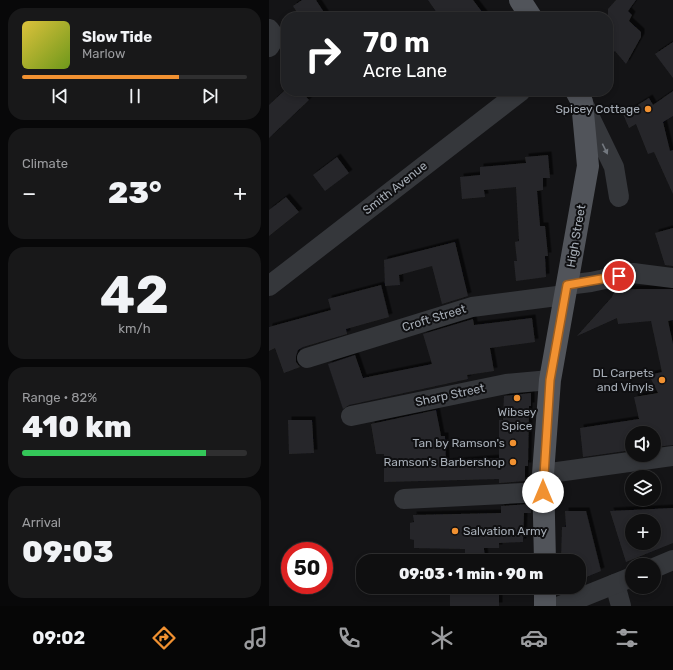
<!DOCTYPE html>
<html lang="en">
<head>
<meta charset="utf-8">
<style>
  :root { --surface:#0f0f10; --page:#181819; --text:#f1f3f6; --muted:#9b9c9f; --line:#2f2f30; --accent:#f19131 }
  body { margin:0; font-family:Rubik,sans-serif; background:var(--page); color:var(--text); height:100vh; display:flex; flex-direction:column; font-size:15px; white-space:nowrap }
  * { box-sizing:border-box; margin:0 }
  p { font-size:13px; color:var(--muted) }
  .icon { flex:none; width:22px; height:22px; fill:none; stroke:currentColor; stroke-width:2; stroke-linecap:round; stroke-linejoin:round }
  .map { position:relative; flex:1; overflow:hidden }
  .details { display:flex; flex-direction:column; gap:8px; padding:8px; background:#080809; width:269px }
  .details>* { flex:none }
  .banner { position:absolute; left:12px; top:12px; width:332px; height:84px; border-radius:16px; box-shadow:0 2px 6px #0003,0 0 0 1px var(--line); background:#202124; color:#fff; overflow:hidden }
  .buttons { position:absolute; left:356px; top:426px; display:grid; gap:8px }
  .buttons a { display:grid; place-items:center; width:36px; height:36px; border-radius:50%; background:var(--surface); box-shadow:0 2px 6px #0003,0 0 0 1px var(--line); font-size:20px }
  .speed { position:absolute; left:12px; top:542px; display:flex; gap:8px; font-size:20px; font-weight:700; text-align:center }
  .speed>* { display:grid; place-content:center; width:52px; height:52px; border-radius:50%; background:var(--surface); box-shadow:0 2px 6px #0003,0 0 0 1px var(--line); line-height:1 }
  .speed .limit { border:6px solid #d22; background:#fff; color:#111 }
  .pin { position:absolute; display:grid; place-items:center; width:34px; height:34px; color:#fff; margin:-17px; border:2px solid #fff; border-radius:50%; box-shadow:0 1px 4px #0007 }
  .me { position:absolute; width:44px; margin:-22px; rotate:0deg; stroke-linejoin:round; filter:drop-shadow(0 0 3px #0008) }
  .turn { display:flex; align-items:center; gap:14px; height:84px; padding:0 16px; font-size:18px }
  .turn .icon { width:52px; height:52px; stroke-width:2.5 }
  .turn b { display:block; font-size:28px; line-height:34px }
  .big { font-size:30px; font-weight:800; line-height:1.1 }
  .details .widget { flex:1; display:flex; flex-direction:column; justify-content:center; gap:6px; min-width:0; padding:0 14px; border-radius:16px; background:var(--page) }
  .details .dial { align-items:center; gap:0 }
  .dial b { font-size:52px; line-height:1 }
  .song { display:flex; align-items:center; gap:12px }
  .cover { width:48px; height:48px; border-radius:6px; background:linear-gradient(135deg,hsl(50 70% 55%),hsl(80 70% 35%)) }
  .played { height:4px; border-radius:2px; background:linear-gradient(90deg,var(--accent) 70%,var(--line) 70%) }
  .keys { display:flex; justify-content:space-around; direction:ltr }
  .heat { display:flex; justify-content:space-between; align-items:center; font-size:22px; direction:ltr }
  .charge { height:6px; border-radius:3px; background:linear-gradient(90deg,#34c759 82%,var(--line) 0) }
  .trip { position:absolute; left:87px; top:554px; width:230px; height:40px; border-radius:16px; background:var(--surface); box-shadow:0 2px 6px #0003,0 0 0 1px var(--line); font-weight:800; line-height:40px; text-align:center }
  .tabs { display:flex; height:64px; justify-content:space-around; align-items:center; background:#060606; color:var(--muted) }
  .tabs .icon { width:28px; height:28px }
  .tabs .current { color:var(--accent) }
  .tabs b { font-size:18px; color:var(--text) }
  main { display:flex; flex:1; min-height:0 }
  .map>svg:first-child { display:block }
</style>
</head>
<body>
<main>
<section class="details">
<div class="widget">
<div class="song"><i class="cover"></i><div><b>Slow Tide</b><p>Marlow</p></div></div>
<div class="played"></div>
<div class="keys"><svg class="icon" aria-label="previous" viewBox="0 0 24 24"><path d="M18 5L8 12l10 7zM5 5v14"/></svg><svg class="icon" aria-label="pause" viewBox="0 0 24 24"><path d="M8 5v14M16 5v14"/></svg><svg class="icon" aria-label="next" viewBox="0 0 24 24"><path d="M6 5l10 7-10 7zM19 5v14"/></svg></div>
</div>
<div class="widget"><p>Climate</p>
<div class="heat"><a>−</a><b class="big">23°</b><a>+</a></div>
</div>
<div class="widget dial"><b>42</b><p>km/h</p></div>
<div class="widget"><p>Range · 82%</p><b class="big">410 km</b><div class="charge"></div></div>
<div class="widget"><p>Arrival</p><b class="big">09:03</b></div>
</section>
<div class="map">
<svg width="404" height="606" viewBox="0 0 404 606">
  <defs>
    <filter id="shadow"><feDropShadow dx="3.5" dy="-3.5" stdDeviation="0" flood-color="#0009"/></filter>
  </defs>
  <rect width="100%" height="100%" fill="#141416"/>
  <g fill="#27272a" fill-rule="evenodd" filter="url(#shadow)">
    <path d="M33,0H47L58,17H31L24,6Z"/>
    <path d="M159,0H204L217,17H171Z"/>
    <path d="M347,0H367L359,11L363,15L360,21L372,32V37L357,64L346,51L339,58V9Z"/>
    <path d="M404,42V78L386,54Z"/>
    <path d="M15,91H32L40,100L0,138V105Z"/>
    <path d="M404,91V116L394,122L401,151L404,150V194L385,152L379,154L367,124L360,128L354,114L380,98L384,105Z"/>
    <path d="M279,155L281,178H274V190L268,191L271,226H276L279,256H276L277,277L247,281L245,261H248L246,242L250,241L247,187L215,190L216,197L193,199L191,177L211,175V167L257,163L256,157Z"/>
    <path d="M68,157L80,173L56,191L44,175Z"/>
    <path d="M17,197L30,212L0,236V210Z"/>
    <path d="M404,228V266L396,265L386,233Z"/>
    <path d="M186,242L199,296L173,304L163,266L130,275L131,285L116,286L115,260Z"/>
    <path d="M112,285L120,317L77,329L78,334L34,347L29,350L27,356V362L31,367L15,373L6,348L0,351V327L62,310L59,299Z"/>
    <path d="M369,289H404V320L399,321L404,344V445L385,447V433H363V450L314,457L311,428L370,419L365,397L389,393L380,375L393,372L382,321L349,324L348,318L308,336L343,297L346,290Z"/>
    <path d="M263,318L266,342L221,348L225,371L198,375L199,379L80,405L74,409L59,364L86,355L94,378L163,364L154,334L204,319L205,325Z"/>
    <path d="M262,393V406H260L259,466H256V481L230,483V479L115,482V454H107L102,424L167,410L172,436H176L177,462L230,458V420H234L235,396Z"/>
    <path d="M19,420H43L45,453L20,454Z"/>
    <path d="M262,504V513H255L254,542L230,543V548H215L216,561H196V549L145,548V540L141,539V523L145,522L144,515L232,513V506Z"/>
    <path d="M404,508V543L357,562L341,511ZM363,521H385V543H363Z"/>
    <path d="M296,511H317L332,571L310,580V561H292L293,527H297Z"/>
    <rect x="181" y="587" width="49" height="19"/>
  </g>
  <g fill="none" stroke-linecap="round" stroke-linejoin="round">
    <g stroke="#35373b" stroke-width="20">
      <path d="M0,29L6,37L0,47"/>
      <path d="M315,105L345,167L350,197"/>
      <path d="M298,285L322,282L364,273L404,278"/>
      <path d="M0,286L252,91"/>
      <path d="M38,358L203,307L296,295"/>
      <path d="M82,416L237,384L281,380"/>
      <path d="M274,474L404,456"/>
      <path d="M135,499L274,492"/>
      <path d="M385,568L404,560"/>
      <path d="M346,584L352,606"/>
      <path d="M291,606L363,577"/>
    </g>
    <g stroke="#51545a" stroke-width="22">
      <path d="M251,0L262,17"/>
      <path d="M276,561L274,474L281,380L319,166L313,102L307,91"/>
      <path d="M276,587V606"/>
    </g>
  </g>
  <defs><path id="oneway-solid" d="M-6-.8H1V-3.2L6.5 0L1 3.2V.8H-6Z"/></defs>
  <use fill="#73787f" href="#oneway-solid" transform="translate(336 149) rotate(64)"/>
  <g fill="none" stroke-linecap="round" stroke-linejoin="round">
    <defs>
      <path id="route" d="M274,492L281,380L298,285L350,276"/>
    </defs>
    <use href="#route" stroke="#9d5e20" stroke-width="10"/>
    <use href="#route" stroke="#f19131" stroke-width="7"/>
  </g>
  <g fill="#f19131" stroke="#0f0f11" stroke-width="1.5">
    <circle cx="379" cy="109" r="4"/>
    <circle cx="393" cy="380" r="4"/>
    <circle cx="248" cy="398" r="4"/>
    <circle cx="244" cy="443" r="4"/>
    <circle cx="244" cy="462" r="4"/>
    <circle cx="186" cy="531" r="4"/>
  </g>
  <g text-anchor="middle" stroke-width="4" stroke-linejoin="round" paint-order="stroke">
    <g font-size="12" fill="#a6adb6" stroke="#0f0f11" text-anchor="end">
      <text x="371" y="113">Spicey Cottage</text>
      <text x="385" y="377">DL Carpets<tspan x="385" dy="14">and Vinyls</tspan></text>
      <text x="248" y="416" text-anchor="middle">Wibsey<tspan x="248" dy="14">Spice</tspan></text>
      <text x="236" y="447">Tan by Ramson's</text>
      <text x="236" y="466">Ramson's Barbershop</text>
      <text x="194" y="535" text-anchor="start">Salvation Army</text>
    </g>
    <g font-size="12" fill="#a6adb6" stroke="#0f0f11">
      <text transform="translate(126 188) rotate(-38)" y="4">Smith Avenue</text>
      <text transform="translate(307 236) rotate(-80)" y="4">High Street</text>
      <text transform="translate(165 318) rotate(-17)" y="4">Croft Street</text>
      <text transform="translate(181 395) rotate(-12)" y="4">Sharp Street</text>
    </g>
  </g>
</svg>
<div class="buttons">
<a><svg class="icon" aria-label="sound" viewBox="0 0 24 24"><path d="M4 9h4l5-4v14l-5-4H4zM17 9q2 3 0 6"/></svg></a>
<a><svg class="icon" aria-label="layers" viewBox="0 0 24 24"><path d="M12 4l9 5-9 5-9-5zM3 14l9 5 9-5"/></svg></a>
<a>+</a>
<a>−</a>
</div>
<div class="speed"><div class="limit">50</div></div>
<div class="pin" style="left:350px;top:276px;background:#d93025"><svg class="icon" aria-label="arrive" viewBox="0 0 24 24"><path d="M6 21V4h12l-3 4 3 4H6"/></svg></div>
<svg class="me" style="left:274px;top:492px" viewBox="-20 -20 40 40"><circle r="19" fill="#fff"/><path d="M0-13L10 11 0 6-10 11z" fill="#f19131"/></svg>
<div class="trip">09:03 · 1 min · 90 m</div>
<div class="banner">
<div class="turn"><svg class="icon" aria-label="right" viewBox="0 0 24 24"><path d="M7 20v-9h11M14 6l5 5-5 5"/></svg><div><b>70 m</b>Acre Lane</div></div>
</div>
</div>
</main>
<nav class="tabs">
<b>09:02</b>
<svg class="icon current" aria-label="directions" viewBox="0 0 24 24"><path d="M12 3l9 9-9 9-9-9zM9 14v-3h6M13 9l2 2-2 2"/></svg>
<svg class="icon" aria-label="music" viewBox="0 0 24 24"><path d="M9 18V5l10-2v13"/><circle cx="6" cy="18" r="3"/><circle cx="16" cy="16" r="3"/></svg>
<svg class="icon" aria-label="phone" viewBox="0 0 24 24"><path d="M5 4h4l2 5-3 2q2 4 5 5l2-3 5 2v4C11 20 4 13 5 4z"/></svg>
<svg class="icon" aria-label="climate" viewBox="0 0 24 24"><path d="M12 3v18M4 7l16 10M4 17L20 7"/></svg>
<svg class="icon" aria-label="car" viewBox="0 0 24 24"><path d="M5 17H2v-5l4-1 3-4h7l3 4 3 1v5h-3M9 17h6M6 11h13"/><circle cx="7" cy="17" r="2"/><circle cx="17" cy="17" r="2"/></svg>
<svg class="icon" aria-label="filters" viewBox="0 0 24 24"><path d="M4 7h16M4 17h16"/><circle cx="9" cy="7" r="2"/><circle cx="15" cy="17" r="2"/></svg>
</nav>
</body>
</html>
